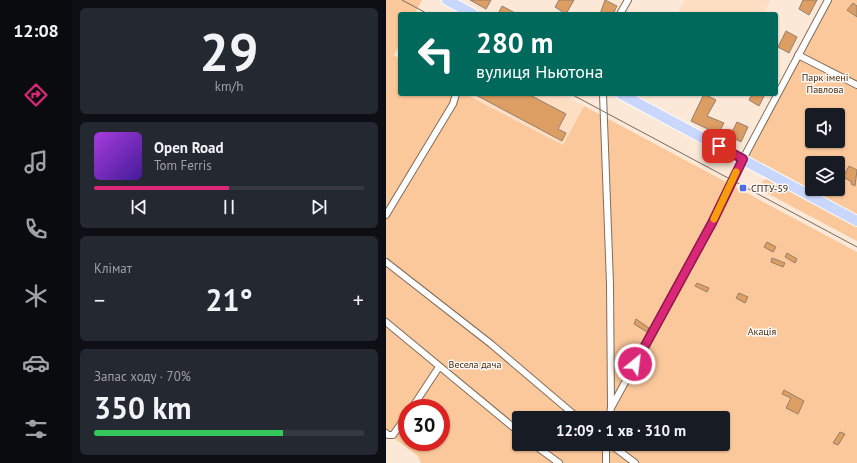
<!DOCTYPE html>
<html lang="uk">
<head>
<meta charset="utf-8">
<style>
  :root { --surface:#171b24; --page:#242831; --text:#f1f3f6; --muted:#9ea1a6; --line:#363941; --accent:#db2777 }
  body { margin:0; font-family:"PT Sans",sans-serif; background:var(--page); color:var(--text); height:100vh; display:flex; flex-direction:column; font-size:15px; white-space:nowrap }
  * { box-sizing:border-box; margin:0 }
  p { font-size:13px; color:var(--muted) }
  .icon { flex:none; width:22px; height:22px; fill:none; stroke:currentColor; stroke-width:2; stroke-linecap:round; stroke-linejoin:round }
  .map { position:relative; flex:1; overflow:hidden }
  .panel { display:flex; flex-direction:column; gap:8px; padding:8px; background:#0d0f14; width:314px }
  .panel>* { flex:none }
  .hud { position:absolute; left:12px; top:12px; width:380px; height:84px; border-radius:4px; box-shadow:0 1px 3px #0004; background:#00695c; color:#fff; overflow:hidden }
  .controls { position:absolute; left:419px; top:108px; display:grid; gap:8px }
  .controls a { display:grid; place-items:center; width:40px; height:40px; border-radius:4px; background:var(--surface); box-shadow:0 1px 3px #0004; font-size:20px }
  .speed { position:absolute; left:12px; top:399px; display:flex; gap:8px; font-size:20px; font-weight:700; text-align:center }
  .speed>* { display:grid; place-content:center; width:52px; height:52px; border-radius:50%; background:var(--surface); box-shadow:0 1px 3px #0004; line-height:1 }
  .speed .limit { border:6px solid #d22; background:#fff; color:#111 }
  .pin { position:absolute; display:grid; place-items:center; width:34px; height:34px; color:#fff; margin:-17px; border-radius:8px; box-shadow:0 2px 6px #0006 }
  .me { position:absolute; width:44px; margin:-22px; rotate:29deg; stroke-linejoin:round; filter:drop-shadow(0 0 3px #0008) }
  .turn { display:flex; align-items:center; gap:14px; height:84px; padding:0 12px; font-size:18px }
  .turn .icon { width:52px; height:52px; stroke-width:2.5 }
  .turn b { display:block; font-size:28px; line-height:34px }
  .big { font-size:30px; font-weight:700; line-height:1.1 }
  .panel .card { flex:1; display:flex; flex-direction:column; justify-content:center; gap:6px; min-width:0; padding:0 14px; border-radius:6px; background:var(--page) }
  .panel .dial { align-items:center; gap:0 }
  .dial b { font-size:52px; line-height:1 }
  .song { display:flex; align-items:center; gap:12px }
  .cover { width:48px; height:48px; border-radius:6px; background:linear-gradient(135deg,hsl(280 70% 55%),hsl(260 70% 35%)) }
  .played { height:4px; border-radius:2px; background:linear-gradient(90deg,var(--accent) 50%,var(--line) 50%) }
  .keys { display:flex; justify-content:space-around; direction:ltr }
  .heat { display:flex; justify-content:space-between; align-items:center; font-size:22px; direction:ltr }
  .charge { height:6px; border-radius:3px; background:linear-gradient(90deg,#34c759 70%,var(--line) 0) }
  .trip { position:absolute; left:126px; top:411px; width:218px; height:40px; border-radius:4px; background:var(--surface); box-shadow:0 1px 3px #0004; font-weight:700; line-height:40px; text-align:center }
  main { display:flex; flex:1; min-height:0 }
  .tabs { display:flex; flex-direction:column; width:72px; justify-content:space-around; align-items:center; background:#090b0e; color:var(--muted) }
  .tabs .icon { width:28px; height:28px }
  .tabs .on { color:var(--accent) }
  .tabs b { font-size:18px; color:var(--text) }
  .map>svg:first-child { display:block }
</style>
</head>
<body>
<main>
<nav class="tabs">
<b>12:08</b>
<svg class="icon on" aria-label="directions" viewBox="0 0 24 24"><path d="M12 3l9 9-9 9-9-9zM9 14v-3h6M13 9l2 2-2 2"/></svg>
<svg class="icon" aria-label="music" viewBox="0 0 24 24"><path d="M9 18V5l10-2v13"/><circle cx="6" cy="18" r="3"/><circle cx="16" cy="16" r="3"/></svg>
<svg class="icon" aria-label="phone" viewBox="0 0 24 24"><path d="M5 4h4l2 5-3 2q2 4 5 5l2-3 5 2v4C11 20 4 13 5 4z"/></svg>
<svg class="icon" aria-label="climate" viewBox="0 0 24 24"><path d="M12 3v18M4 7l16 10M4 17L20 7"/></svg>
<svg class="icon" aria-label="car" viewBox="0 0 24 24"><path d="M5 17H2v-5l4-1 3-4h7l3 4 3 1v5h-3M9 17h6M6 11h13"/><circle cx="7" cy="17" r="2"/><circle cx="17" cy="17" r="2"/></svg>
<svg class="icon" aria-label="filters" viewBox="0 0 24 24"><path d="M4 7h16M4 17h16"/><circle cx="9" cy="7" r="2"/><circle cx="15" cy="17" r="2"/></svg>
</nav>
<section class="panel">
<div class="card dial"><b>29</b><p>km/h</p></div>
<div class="card">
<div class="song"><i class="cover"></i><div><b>Open Road</b><p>Tom Ferris</p></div></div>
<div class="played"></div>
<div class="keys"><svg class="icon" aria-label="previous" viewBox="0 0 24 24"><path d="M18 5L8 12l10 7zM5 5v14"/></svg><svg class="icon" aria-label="pause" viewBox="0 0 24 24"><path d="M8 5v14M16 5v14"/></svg><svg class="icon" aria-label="next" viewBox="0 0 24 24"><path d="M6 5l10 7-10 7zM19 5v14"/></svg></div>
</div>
<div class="card"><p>Клімат</p>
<div class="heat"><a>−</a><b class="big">21°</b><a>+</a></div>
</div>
<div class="card"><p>Запас ходу · 70%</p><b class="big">350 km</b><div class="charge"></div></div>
</section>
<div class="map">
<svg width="471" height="463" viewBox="0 0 471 463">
  <rect width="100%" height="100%" fill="#fce8d7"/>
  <g fill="#fddec3">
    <path d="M299,0H385L377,14H285L287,11L291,14Z"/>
    <path d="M79,94H175L198,106L177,145Z"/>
  </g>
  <g fill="#fbc89b" fill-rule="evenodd">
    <path d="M0,0H36L29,14H14V43L8,55L14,59V94H79L177,145L198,106L471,252V463H35L32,456L0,432ZM21,408H55V442H21ZM133,418H337V444H133Z"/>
    <path d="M445,0H471V215L362,157ZM426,115H452V141H426ZM426,163H452V189H426Z"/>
    <path d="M383,176L471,224V241L375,190L376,182Z"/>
  </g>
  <g fill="#dc9e63" stroke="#947e6a">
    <path d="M84,0H105L100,9Z"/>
    <path d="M173,0H188L180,14L169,7Z"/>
    <path d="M219,0L231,6L227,14H214Z"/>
    <path d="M417,0H431L423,15L413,9Z"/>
    <path d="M467,3L471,6V17L461,10Z"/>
    <path d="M116,6L131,14H112Z"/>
    <path d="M400,31L411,37L403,53L392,47Z"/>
    <path d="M88,94H142L180,114L172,129L180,133L176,141Z"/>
    <path d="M318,94L330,100L321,116L338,123L332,134L305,121Z"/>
    <path d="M366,94H379L373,106L363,100Z"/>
    <path d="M351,122L362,127L355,142L344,136Z"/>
    <path d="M463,166L471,170L469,186L465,184L466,182L457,177Z"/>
    <path d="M381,242L390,247L387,252L378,247Z"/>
    <path d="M401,253L411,259L409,263L399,257Z"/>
    <path d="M386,258L399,263L397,267L385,262Z"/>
    <path d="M311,283L323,288L321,292L309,286Z"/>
    <path d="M353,293L362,297L359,303L350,298Z"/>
    <path d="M250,319L263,328L261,332L248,324Z"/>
    <path d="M398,390L418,401L412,414L400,408L405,398L396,394Z"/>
    <path d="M454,432L459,434L452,445L447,443Z"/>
  </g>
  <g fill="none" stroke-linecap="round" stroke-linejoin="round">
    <defs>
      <g id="street">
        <path d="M234,14L242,0"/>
        <path d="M412,55L471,85"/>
        <path d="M217,94L224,284L225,407"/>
        <path d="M0,215L67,104L70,94"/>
        <path d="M0,262L105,344L192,418"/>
        <path d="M0,322L133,432"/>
        <path d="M26,408L53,367"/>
        <path d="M223,418L225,408L326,223L357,159L442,0"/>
        <path d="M0,433L2,435H7L21,415"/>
        <path d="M147,444L173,463"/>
        <path d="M224,444L249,463"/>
        <path d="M220,463V444"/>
      </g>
      <g id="primary">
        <path d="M61,0L87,14"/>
        <path d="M235,94L471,221"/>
      </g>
    </defs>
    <use href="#street" stroke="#826c59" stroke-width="8"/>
    <use href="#primary" stroke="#fff" stroke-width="12"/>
    <use href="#street" stroke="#fff" stroke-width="6"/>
    <use href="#primary" stroke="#cad7fd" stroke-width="10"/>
    <g stroke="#776a5e" stroke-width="1">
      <path d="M16,0L42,14"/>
      <path d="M185,94L471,247"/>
    </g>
  </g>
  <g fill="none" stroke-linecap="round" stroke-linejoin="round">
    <defs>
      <path id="route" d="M249,364L326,223L357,159L333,146"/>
    </defs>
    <use href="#route" stroke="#8e194d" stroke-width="10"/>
    <use href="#route" stroke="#db2777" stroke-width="7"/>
    <path stroke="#f59e0b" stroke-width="7" d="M328,219L350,172"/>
  </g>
  <rect fill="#506ce1" stroke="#fdf8f4" stroke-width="1.5" x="353" y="184" width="8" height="8" rx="2"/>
  <g text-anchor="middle" stroke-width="3" stroke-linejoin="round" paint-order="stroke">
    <g font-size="10" fill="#482e15" stroke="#fdf8f4">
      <text x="439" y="81">Парк імені<tspan x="439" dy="12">Павлова</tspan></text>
      <text x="376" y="335">Акація</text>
      <text x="89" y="368">Весела дача</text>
    </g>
    <g font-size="10" fill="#281f17" stroke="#fdf8f4" text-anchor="start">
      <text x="365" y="192">СПТУ-59</text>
    </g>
  </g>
</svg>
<div class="controls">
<a><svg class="icon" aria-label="sound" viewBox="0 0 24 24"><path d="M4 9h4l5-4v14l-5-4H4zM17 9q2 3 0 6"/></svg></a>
<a><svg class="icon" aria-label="layers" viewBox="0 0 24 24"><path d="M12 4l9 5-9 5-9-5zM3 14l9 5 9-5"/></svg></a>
</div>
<div class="speed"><div class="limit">30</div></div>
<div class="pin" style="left:333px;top:146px;background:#d93025"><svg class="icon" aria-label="arrive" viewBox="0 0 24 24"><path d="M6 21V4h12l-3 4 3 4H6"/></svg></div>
<svg class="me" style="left:249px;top:364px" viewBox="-20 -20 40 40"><circle r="17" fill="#db2777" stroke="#fff" stroke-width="3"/><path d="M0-11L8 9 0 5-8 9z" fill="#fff"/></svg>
<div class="trip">12:09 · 1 хв · 310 m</div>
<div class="hud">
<div class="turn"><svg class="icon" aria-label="left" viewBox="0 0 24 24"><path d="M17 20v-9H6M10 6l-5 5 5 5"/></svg><div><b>280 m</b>вулиця Ньютона</div></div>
</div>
</div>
</main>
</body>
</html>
